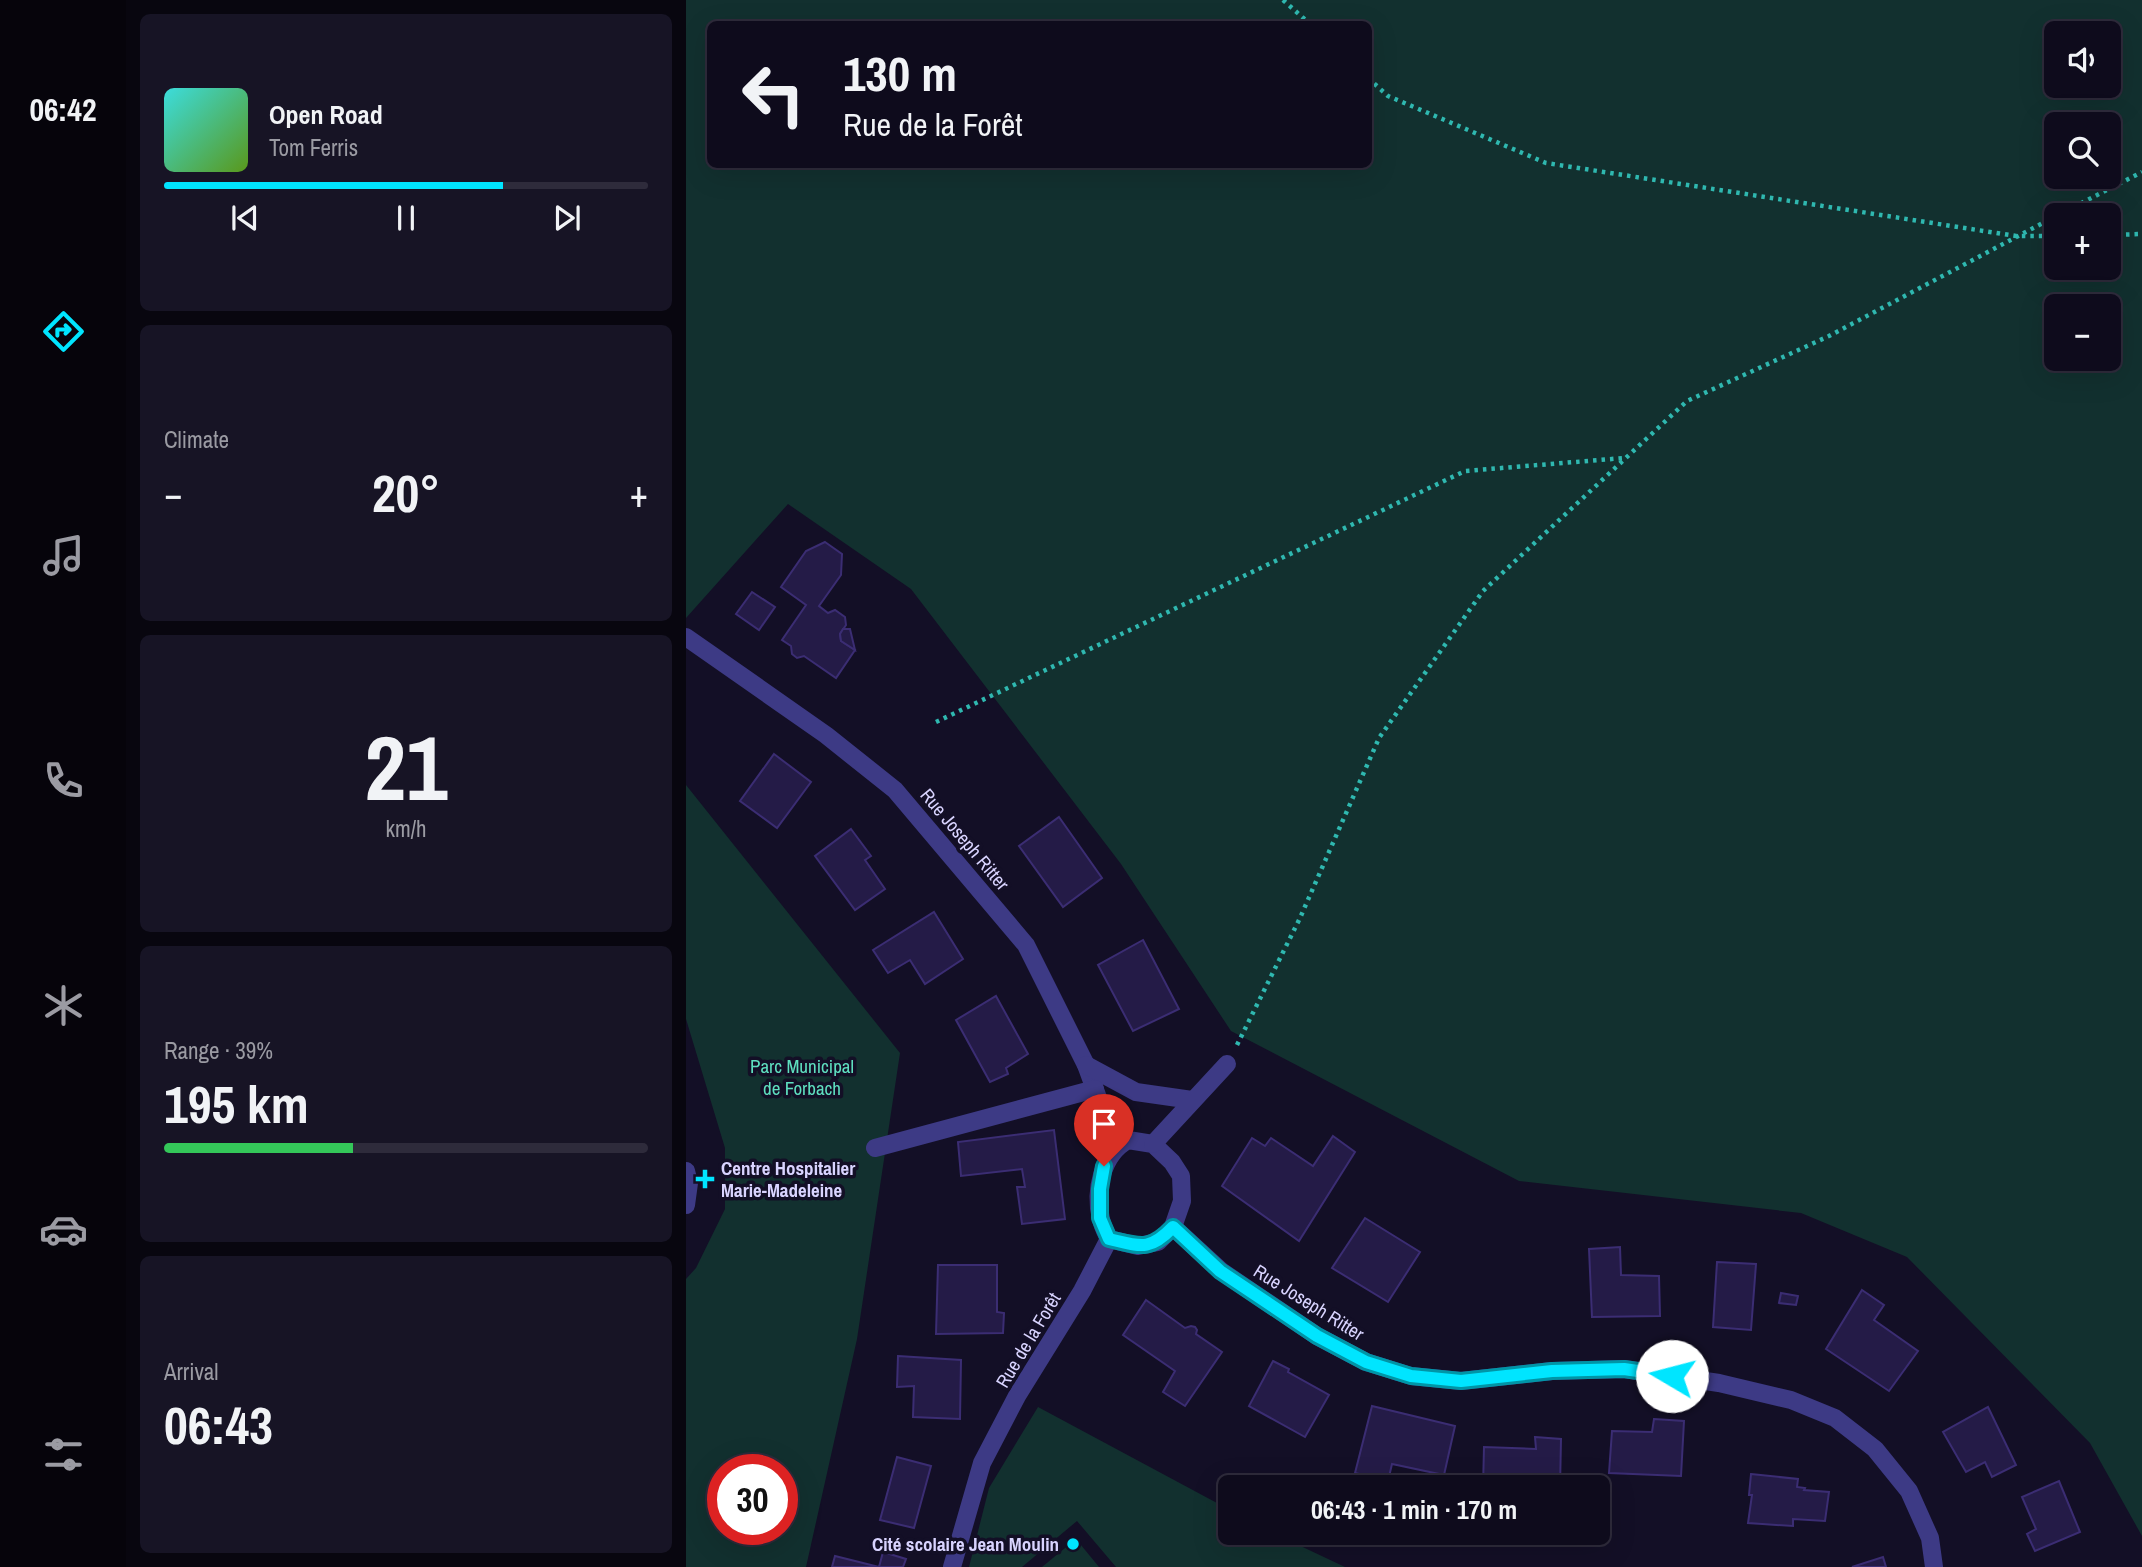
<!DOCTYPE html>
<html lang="en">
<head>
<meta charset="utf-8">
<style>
  :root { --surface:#0e0b1c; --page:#171425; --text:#f1f3f6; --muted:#9b9ba3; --line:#2e2b3b; --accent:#00e5ff }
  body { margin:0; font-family:"Archivo Narrow",sans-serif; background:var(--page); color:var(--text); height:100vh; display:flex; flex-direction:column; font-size:26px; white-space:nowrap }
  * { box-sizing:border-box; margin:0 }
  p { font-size:23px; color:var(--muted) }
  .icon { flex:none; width:38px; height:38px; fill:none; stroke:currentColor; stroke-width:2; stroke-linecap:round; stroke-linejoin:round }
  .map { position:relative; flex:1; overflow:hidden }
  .sheet { display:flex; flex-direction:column; gap:14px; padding:14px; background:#08060f; width:560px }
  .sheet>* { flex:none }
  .guide { position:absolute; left:21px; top:21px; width:665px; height:147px; border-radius:10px; box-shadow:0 7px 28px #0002,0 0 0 2px var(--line); background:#0e0b1c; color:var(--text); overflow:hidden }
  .controls { position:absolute; left:1358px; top:21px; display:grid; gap:14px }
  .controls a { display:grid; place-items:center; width:77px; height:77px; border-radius:10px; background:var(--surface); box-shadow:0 7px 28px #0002,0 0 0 2px var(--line); font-size:35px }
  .speed { position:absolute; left:21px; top:1454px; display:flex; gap:14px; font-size:35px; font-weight:700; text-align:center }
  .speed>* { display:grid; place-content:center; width:91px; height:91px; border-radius:50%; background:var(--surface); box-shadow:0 7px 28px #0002,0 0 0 2px var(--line); line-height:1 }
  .speed .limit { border:10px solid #d22; background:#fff; color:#111 }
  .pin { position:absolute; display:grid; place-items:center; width:60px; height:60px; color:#fff; margin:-72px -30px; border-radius:50% 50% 50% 0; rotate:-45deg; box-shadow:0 0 7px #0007 }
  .pin .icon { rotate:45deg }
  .me { position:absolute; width:77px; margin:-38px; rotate:278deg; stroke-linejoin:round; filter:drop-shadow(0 0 5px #0008) }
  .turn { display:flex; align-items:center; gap:24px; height:147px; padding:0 21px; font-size:32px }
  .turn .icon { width:91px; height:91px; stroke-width:2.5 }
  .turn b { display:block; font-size:49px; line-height:60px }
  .big { font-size:52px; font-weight:700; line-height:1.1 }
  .sheet .card { flex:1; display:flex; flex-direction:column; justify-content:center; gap:10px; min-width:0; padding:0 24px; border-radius:10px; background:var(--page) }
  .sheet .dial { align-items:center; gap:0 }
  .dial b { font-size:91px; line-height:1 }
  .song { display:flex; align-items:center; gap:21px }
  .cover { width:84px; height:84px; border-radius:10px; background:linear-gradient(135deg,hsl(180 70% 55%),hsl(90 70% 35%)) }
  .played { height:7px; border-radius:4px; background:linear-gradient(90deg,var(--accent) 70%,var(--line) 70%) }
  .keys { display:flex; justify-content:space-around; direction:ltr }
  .heat { display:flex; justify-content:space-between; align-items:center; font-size:38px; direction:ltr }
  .charge { height:10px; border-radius:5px; background:linear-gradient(90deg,#34c759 39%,var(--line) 0) }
  .trip { position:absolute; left:532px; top:1475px; width:392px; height:70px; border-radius:10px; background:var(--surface); box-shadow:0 7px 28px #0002,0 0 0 2px var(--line); font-weight:700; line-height:70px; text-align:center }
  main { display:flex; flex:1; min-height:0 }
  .tab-bar { display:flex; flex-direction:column; width:126px; justify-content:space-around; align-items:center; background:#06040b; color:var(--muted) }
  .tab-bar .icon { width:49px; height:49px }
  .tab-bar .on { color:var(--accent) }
  .tab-bar b { font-size:32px; color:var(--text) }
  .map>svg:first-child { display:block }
</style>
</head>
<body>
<main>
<nav class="tab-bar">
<b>06:42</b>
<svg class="icon on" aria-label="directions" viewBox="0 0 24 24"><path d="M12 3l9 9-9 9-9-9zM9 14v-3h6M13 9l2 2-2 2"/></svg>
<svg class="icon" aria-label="music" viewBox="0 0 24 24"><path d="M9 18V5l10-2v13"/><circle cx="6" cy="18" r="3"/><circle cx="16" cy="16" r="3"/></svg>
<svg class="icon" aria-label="phone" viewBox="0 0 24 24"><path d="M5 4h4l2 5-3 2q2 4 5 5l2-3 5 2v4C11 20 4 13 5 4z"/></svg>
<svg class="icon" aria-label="climate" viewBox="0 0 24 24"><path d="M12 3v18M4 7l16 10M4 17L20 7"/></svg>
<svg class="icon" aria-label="car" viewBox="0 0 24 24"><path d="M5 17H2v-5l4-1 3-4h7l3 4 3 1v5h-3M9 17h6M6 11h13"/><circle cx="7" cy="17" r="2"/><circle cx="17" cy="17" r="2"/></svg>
<svg class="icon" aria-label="filters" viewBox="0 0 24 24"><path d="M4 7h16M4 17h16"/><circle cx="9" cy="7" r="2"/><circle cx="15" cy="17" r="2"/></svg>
</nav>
<section class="sheet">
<div class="card">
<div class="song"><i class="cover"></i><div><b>Open Road</b><p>Tom Ferris</p></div></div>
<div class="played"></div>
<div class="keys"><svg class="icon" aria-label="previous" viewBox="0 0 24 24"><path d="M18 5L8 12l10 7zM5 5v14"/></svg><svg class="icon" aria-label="pause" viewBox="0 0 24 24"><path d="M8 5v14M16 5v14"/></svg><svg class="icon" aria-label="next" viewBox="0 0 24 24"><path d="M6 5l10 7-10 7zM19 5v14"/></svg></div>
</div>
<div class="card"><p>Climate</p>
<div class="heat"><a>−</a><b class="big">20°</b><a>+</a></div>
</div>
<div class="card dial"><b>21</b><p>km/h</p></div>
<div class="card"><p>Range · 39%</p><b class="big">195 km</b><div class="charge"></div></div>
<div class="card"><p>Arrival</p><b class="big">06:43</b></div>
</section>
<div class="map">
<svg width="1456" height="1567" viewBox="0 0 1456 1567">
  <rect width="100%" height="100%" fill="#130f26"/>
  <g fill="#12302f" fill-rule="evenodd">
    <path d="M0,0H1456V1536L1404,1443L1221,1257L1115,1213L833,1181L545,1031L435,864L225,589L102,504L0,618ZM682,24V164H24V24ZM1370,33H1423V86H1370ZM1370,124H1423V177H1370ZM1423,215V268H1370V215ZM1423,306V359H1370V306Z"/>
    <path d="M0,785L214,1053L171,1339L120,1567H0V1279L10,1268L39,1209V1148L0,1019ZM37,1470H96V1530H37Z"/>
    <path d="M352,1407L544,1510V1533H587L659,1567H430L391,1521L336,1567H283L303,1488Z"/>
    <path d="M390,1539L413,1567H356Z"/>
  </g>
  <g fill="#241b47" stroke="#3b2d73" stroke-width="2">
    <path d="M139,542L156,554L155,575L133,606L142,613L149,610L159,617L160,625L154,634L155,641L169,650L150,678L118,656L111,658L106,654L105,646L96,640L120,605L95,587L120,551Z"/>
    <path d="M66,592L89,607L73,630L50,614Z"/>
    <path d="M157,629H164L169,650L155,641L154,634Z"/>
    <path d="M88,754L125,782L91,828L54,801Z"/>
    <path d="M373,817L416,878L377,907L333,846Z"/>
    <path d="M165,829L185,856L179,860L199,889L169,910L129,856Z"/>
    <path d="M248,912L277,959L239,984L224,960L202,973L187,950Z"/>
    <path d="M457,940L493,1009L447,1031L412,965Z"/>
    <path d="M310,996L342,1054L320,1068L322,1074L304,1082L270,1020Z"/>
    <path d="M368,1130L379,1219L336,1224L331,1187H339L336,1169L275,1176L272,1142Z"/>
    <path d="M647,1136L669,1152L613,1241L536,1186L566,1138L579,1146L585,1138L627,1166Z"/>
    <path d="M679,1218L734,1252L702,1302L646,1268Z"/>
    <path d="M934,1247L935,1275L973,1276L974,1316L906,1317L903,1249Z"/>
    <path d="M1031,1262L1070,1264L1065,1330L1027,1327Z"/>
    <path d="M252,1265H311V1312L318,1313L317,1333L250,1334Z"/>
    <path d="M1176,1290L1198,1305L1188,1320L1232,1351L1203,1391L1140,1349Z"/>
    <path d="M1095,1293L1112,1296L1110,1305L1093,1303Z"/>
    <path d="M460,1300L499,1328L505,1326L509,1327L511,1330L510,1334L536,1352L499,1406L477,1392L489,1371L437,1335Z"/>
    <path d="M212,1356L275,1360L274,1419L227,1417L228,1386L211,1387Z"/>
    <path d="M587,1361L603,1369L602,1372L643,1395L619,1437L563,1406Z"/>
    <path d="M686,1406L769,1426L758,1475L706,1464L702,1481L669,1473Z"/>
    <path d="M1302,1407L1330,1465L1306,1477L1299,1462L1280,1472L1257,1432Z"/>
    <path d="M968,1419L998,1421L995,1476L923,1473L926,1431L966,1432Z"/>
    <path d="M849,1437L875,1439L874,1488H797L798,1447L850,1449Z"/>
    <path d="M211,1457L245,1466L228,1528L194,1520Z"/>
    <path d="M1065,1474L1112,1479L1111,1487L1119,1488L1118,1490L1143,1492L1139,1521L1107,1519V1526L1062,1523L1066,1495H1063Z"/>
    <path d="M1373,1481L1394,1532L1349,1551L1341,1534L1350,1529L1336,1497Z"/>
    <path d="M197,1552L220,1559L217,1567H146L149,1556L193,1567Z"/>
    <path d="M1197,1557L1200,1567H1166Z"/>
  </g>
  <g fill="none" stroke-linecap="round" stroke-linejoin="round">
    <g stroke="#2fb8b0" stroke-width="4.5" stroke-dasharray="3.5 5" stroke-linecap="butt">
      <path d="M597,0L624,24"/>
      <path d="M682,78L702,96L860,163L1330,236H1370"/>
      <path d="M1372,215L1456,172"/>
      <path d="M1423,235L1456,234"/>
      <path d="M250,722L779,471L938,458"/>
      <path d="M551,1045L614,918L693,738L797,591L1001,401L1143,336L1370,216"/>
    </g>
    <g stroke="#3d3a85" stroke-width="18">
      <path d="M0,637L140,735L209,790L340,945L400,1065L430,1147"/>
      <path d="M400,1065L450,1092L506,1100"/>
      <path d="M442,1140L467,1144L486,1162L495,1176L496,1201L487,1227L472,1242L452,1246L423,1239C420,1233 416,1226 415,1219C408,1191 416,1154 442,1140Z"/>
      <path d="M467,1144L541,1064"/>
      <path d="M189,1148L409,1089"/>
      <path d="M0,1171L3,1183L0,1205"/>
      <path d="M487,1227L535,1271L631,1336L680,1362L725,1376L775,1381L866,1371L938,1369L1033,1383L1105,1400L1149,1418L1189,1449L1223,1491L1244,1538L1248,1567"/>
      <path d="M266,1567L296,1463L331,1396L396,1291L423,1239"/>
    </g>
  </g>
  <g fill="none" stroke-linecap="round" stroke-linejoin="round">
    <defs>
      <path id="route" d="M418,1166L414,1189V1218L423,1239C454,1246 463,1252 487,1227L534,1271L631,1336L680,1362L725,1376L775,1381L866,1371L938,1369L986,1376"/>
    </defs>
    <use href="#route" stroke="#0095a6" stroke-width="18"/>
    <use href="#route" stroke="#00e5ff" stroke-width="12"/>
  </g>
  <g fill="#00e5ff" stroke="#130f26" stroke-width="2.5">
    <path d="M15.5 1168.5h7v7h7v7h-7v7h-7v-7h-7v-7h7z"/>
    <circle cx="387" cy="1544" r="7"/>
  </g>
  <g text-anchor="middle" stroke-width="7" stroke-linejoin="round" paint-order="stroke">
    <g font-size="19" fill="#d9d4ff" stroke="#130f26">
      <text transform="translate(279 839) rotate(50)" y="7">Rue Joseph Ritter</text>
      <text transform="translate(623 1302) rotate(32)" y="7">Rue Joseph Ritter</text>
      <text transform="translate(342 1340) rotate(-59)" y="7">Rue de la Forêt</text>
    </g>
    <g font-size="19" fill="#5fe0c0" stroke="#130f26">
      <text x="116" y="1073">Parc Municipal<tspan x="116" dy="22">de Forbach</tspan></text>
    </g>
    <g font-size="19" font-weight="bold" fill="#d9d4ff" stroke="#130f26" text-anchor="start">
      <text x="35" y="1175">Centre Hospitalier<tspan x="35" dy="22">Marie-Madeleine</tspan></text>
      <text x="373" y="1551" text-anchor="end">Cité scolaire Jean Moulin</text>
    </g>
  </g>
</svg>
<div class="controls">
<a><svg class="icon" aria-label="sound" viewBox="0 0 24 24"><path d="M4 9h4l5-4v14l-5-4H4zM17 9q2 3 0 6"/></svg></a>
<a><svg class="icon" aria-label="search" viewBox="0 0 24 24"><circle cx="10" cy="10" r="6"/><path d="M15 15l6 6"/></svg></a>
<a>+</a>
<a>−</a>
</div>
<div class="speed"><div class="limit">30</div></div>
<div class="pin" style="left:418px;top:1166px;background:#d93025"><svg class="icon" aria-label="arrive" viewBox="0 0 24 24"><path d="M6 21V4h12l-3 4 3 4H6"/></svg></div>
<svg class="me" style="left:986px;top:1376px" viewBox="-20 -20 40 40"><circle r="19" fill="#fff"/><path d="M0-13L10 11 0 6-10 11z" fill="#00e5ff"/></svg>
<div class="trip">06:43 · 1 min · 170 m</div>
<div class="guide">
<div class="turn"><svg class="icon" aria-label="left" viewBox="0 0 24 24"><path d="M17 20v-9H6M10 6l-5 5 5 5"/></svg><div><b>130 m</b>Rue de la Forêt</div></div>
</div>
</div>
</main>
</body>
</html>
